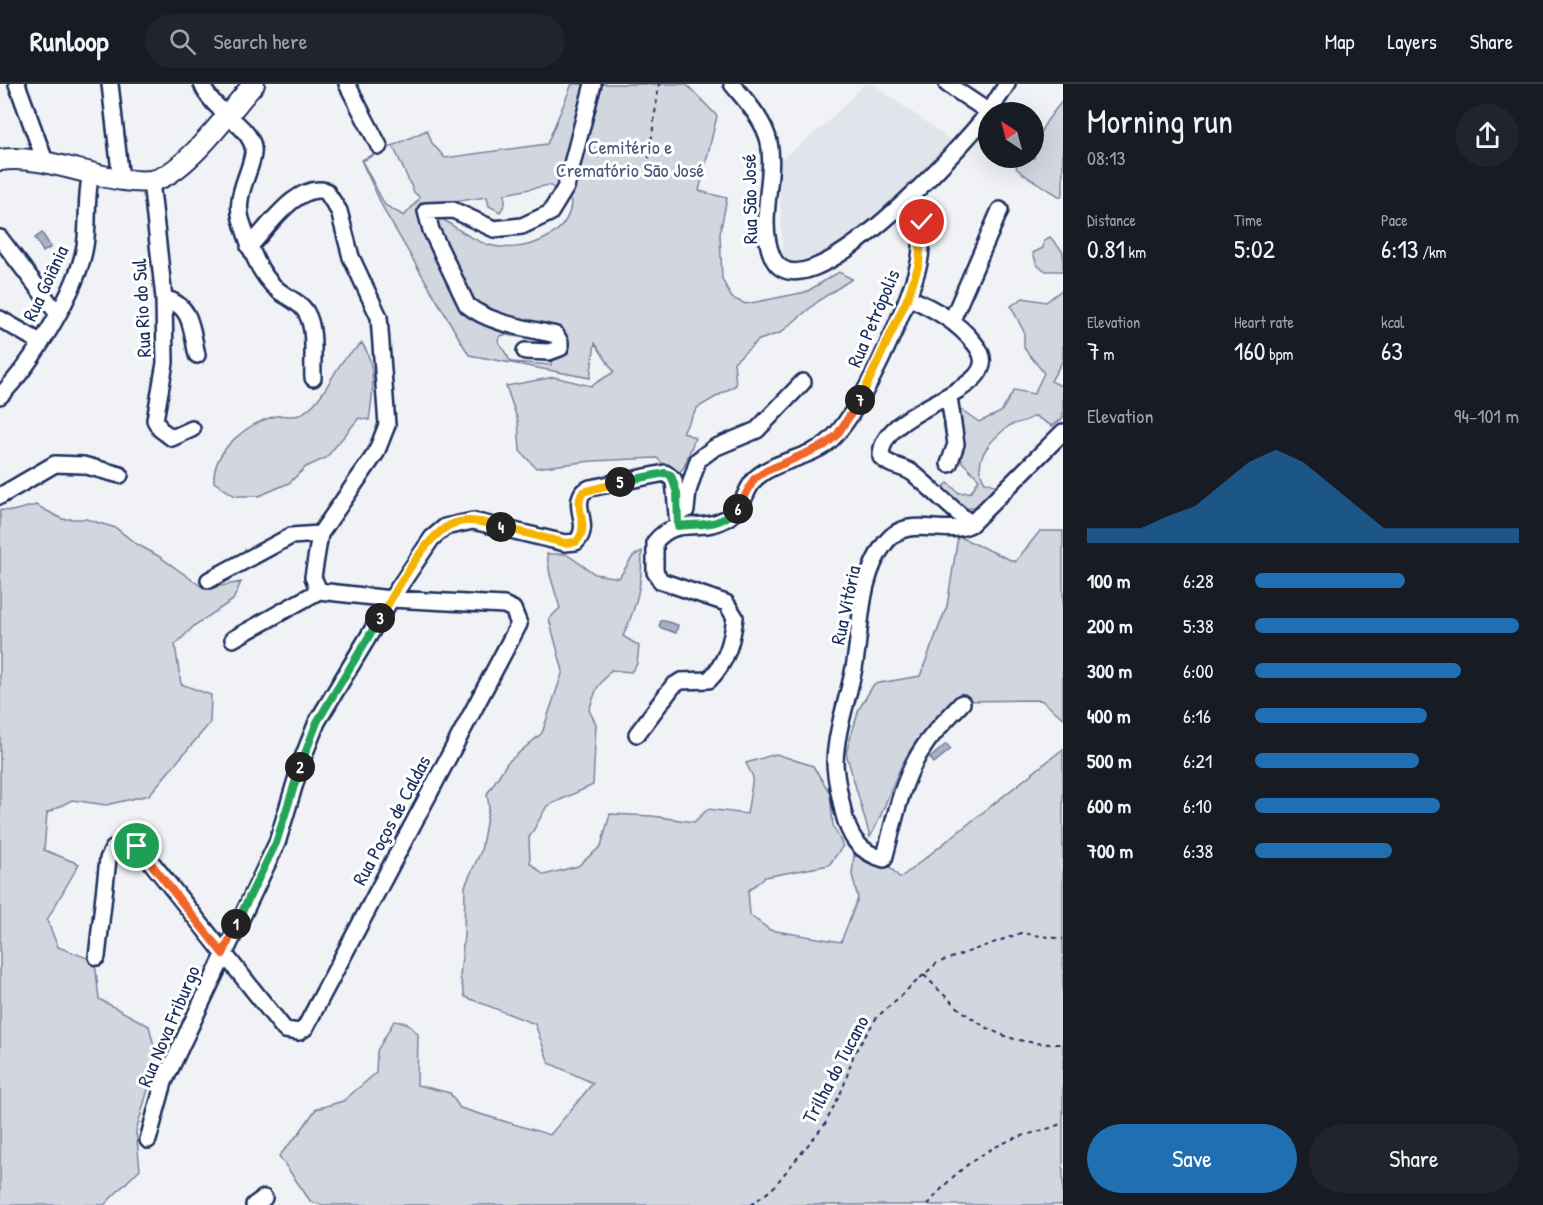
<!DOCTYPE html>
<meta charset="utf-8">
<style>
body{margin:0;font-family:"Patrick Hand",sans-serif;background:#20242c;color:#f1f3f6;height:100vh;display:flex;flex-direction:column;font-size:22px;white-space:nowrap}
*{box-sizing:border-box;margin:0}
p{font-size:20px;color:#9ea1a6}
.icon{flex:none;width:33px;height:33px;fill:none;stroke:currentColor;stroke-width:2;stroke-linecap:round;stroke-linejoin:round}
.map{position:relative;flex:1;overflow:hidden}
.sheet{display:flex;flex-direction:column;background:#171b24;width:480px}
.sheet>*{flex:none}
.needle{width:39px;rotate:324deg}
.controls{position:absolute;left:978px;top:18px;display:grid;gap:12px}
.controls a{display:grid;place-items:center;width:66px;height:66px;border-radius:50%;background:#171b24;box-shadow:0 6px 24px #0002;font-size:30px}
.pin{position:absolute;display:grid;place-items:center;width:51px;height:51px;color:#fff;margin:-26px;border:3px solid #fff;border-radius:50%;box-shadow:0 2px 6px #0007}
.km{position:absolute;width:30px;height:30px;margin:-15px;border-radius:50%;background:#222;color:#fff;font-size:16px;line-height:30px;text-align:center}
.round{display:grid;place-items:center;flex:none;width:63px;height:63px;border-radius:32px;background:#20242c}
.headline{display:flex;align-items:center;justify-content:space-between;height:102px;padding:0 24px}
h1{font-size:33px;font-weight:600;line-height:45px}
.stats{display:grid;grid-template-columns:repeat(3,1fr);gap:9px;height:102px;padding:6px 24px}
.stats div{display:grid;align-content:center}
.stats b{font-size:26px;font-weight:600}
.stats small{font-size:16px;font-weight:400}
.stats p{font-size:16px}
.chart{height:168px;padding:12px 24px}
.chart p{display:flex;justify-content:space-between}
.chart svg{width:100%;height:108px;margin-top:6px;fill:#1f6fb2;opacity:.7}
.cta{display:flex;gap:12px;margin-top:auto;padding:12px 24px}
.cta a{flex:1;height:69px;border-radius:36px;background:#1f6fb2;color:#fff;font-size:24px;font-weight:600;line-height:69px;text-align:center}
.cta a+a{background:#20242c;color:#f1f3f6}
ul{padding:0 24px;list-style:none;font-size:20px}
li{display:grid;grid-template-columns:96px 72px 1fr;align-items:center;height:45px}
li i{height:15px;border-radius:8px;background:#1f6fb2}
header{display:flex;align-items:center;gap:36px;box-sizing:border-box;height:84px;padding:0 30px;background:#171b24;border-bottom:2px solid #363941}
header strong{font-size:28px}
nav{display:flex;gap:33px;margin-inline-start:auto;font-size:21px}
.search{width:420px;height:54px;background:#20242c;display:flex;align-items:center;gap:15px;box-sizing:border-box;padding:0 21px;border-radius:33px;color:#9ea1a6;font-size:22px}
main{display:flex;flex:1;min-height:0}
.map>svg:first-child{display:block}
.built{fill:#e1e4ea}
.green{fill:#d2d6df;stroke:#76829e;stroke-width:1.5;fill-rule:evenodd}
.water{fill:#a8b0c2;stroke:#707c9a;stroke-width:1.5}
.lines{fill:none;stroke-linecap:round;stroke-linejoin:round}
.minor-casing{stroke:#1b2f5e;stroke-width:20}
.major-casing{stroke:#1b2f5e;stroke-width:24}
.path{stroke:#1b2f5e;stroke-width:2;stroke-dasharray:4.5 4.5;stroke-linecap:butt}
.minor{stroke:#fff;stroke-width:15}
.major{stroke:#fff;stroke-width:20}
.split-1-casing{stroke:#fff;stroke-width:12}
.split-2-casing{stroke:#fff;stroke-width:12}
.split-3-casing{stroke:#fff;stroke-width:12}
.split-4-casing{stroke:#fff;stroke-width:12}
.split-5-casing{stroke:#fff;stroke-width:12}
.split-6-casing{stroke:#fff;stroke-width:12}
.split-7-casing{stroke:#fff;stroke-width:12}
.split-8-casing{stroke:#fff;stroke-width:12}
.split-1{stroke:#f0652b;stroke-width:8}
.split-2{stroke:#22a559;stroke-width:8}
.split-3{stroke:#22a559;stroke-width:8}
.split-4{stroke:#f5b400;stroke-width:8}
.split-5{stroke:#f5b400;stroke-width:8}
.split-6{stroke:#22a559;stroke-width:8}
.split-7{stroke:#f0652b;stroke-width:8}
.split-8{stroke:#f5b400;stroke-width:8}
.labels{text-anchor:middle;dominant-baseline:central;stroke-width:6;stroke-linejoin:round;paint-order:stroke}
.park-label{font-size:20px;fill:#49597e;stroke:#fff}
.street-label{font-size:20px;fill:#1b2f5e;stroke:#fff}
</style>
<header>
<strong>Runloop</strong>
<div class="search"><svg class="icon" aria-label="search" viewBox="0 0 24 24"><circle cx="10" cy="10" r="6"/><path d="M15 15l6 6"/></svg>Search here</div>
<nav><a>Map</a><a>Layers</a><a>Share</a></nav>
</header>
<main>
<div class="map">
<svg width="1063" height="1121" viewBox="0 0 1063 1121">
<rect width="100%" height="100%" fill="#f1f2f5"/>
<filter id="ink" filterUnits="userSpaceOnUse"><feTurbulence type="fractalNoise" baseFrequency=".0167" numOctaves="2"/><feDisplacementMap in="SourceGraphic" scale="12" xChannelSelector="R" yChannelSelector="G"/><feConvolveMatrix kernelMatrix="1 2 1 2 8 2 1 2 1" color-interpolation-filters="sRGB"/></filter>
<g filter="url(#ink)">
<path class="built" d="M864,0H873L952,57L884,126L822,171L809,177L789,178L783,172L778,78L824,42Z"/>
<path class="green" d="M572,0H686L717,32L699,107L727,114L720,149L722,195L732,214L746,220L806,208L839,188L852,195L821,215L780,249L759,256L734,278L736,301L697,324L683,348L695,354L684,383L675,393L657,374L592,377L536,384L520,367L518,337L506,302L554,293L591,302L614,288L595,259L590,294L469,271L385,128L361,76L427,46L432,59L445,74L547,60ZM393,62L414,108L420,114L404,132L385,121L362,77ZM549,101L571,117C571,154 520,170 489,161C472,156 458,145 444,136L458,117L487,113L489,122L500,128L505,120V110ZM505,251L554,258L551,281L511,278L498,257L500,252Z
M1063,16V110L1060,113C1046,103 1029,96 1016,84L1020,74H1034C1034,51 1049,33 1063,16Z
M1050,153L1063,168V187H1046L1037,181L1033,169L1043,164L1044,156Z
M1063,205V276L1051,297L1063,303V334L1052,342L1035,332C1026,338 1014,339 1009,342C990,356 971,377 985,398L998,402C975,427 966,435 940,406L948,399L959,409L971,408L979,395L962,378L957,328L962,326L979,338L1001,328L1014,306L1034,310L1044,289L1024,264V248L1011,222L1023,214L1046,218Z
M362,259C377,280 373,312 369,336L359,334L326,374L306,383L289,399L259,412H235L214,398C212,366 248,339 276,332C283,330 292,334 299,331C322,320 331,291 345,274C350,269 357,264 362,259Z
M36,421L62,435H86L116,444L135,459L160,473L205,505L241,498L233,516L195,541L175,561L181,600L211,611L210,639L149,711L106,721L72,716L47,729L44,766L79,780L47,836L58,863L95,877L99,915L149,942L157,974L136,1047L140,1085L104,1121H0V426L12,427Z
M1040,447H1063V634L1041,616L953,617C935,635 918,652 905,675C891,699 885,728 870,753L846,669L859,625L874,600L920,592L947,522L958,452L1015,478Z
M642,467C642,501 637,521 623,552L639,562L637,580L631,588L611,586L597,604L589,626L596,640L593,701L547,722L529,754L530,779L544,791L578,782L601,762L610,730L652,732L694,738L708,725L747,730L753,693L746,679L776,670L813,682L830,709L833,742L843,762L829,781L765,793L748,807L750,831L770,846L841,858L858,814L852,791L854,771L890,783L900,794L1063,665V1121H323L311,1118L279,1072L300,1048L316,1025L343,1017L376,989L377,967L394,937L407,939L418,950L417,1001L450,1009L460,1024L550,1051L593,999L549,979L535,940L465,913L460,893L464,851L465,802L481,767L489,722L487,710L507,679L542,649L563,587L549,535L560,524L550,491L547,470H566L595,490L619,494L633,472Z"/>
<path class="water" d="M42,149L51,163L43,168L35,154Z
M661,536L678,541L676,549L659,543Z
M946,660L951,665L934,679L930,674Z"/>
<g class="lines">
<defs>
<path id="minor" d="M17,0L45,77
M110,0L121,96
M202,0C212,27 242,36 252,59C259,78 233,106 241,135C249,160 257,189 279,207C288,214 302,219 307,230C316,246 312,275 313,294
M347,0L379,62
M732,0C746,17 764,36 769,58C776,94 757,136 772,172C801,242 968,56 988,29
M947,0L989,28
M989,28L1007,0
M151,97L164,214L165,279L155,336L160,345L172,354L192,345
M0,154L57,229
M908,213C934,225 957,237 975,260C1015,309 879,320 881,373C890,383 904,382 914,390C933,406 951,424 971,440
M164,214C193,222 191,245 197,271
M0,235L40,258
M952,236L1000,126
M525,267L549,268L560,264V258L556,251C527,244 490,240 467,221L431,146L426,127L453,126L494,145L522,142L550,129L566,103L593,0
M0,312C31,281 78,206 85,162C89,138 85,114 91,89
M949,313L956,360L949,380
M0,412L55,380L83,381L120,391
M686,426L688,407L698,376L714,364L757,346L803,298
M209,496L291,452L320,450
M233,555L319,507
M962,619C950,632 935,646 925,661C901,695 895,736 884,775C858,768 849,752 843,727C840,711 835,694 835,678C836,646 848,615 854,584C862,542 858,494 886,458C909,429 943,454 971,440L1063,348
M637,650L673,602L681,597L709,596C727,578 732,557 735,533L726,519L661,497L655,488V458C677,431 699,450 725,435C746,424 744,404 757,393C777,376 806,375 826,360C859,335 909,220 919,179C922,165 922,152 922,138L908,117
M97,873L108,775L113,765L128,759L144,769L285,946L299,948L305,944L519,540L513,525L504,521L391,515L319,507L313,493L320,450L376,369L387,341L379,233L351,173L339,127L326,107C296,99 268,144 249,163
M148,1056L164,998L277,759L302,676L317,638L391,515L432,454L445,443L473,437L565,459L576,458C592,442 572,424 583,408L590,404L665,389L674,396L678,442
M254,1121L264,1114"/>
<path id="major" d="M0,76C32,72 60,82 91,89C110,94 131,99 151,97C184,92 231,25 254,0"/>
</defs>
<use href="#minor" class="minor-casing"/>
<use href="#major" class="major-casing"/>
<path class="path" d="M649,74L659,0
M924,891C967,935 998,962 1063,960
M751,1121L772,1105L825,1040L843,1004L854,970L877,933L937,879L1021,849L1063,855
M928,1121C951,1091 978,1069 1013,1055C1030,1049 1047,1046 1063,1039"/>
<use href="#minor" class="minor"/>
<use href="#major" class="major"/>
</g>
</g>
<g class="lines" filter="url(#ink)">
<defs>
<path id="split-1" d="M137,762L223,870L236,840"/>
<path id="split-2" d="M236,840L276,759L300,683"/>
<path id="split-3" d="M300,683L317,638L380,534"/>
<path id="split-4" d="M380,534C396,508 428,443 459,438C473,435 488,439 501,443"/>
<path id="split-5" d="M501,443L565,459L576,458C592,442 572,424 583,408L620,398"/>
<path id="split-6" d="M620,398L665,389L671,391L677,409L678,442C704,439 716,444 738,425"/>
<path id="split-7" d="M738,425L754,395L766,387L825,361L837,351L860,316"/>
<path id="split-8" d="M860,316L908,213L919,180L922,138"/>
</defs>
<use href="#split-1" class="split-1-casing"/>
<use href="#split-2" class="split-2-casing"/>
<use href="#split-3" class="split-3-casing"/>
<use href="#split-4" class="split-4-casing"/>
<use href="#split-5" class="split-5-casing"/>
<use href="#split-6" class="split-6-casing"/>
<use href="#split-7" class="split-7-casing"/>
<use href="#split-8" class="split-8-casing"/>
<use href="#split-1" class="split-1"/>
<use href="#split-2" class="split-2"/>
<use href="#split-3" class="split-3"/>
<use href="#split-4" class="split-4"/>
<use href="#split-5" class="split-5"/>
<use href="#split-6" class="split-6"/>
<use href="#split-7" class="split-7"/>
<use href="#split-8" class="split-8"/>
</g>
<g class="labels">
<g class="park-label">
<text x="630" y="62">Cemitério e<tspan x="630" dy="23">Crematório São José</tspan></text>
</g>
<g class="street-label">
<text transform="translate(749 115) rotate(-91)">Rua São José</text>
<text transform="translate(45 199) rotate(-65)">Rua Goiânia</text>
<text transform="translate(141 224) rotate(-93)">Rua Rio do Sul</text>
<text transform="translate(873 234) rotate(-67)">Rua Petrópolis</text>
<text transform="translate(845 521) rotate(-78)">Rua Vitória</text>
<text transform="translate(391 736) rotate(-62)">Rua Poços de Caldas</text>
<text transform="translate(168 942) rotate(-67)">Rua Nova Friburgo</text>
<text transform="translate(835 985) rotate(-62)">Trilha do Tucano</text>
</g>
</g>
</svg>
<div class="controls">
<a><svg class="needle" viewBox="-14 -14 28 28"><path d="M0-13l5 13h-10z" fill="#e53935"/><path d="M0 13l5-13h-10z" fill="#9ea1a6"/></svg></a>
</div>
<div class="pin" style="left:137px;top:762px;background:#1e9e55"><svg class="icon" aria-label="arrive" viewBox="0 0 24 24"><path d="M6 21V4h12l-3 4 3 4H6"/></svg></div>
<div class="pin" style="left:922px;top:138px;background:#d93025"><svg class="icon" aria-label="check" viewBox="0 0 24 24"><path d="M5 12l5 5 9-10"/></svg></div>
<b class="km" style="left:236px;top:840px">1</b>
<b class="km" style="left:300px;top:683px">2</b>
<b class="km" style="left:380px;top:534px">3</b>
<b class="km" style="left:501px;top:443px">4</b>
<b class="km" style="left:620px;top:398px">5</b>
<b class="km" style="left:738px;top:425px">6</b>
<b class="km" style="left:860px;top:316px">7</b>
</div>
<section class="sheet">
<div class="headline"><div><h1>Morning run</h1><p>08:13</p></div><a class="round"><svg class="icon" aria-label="share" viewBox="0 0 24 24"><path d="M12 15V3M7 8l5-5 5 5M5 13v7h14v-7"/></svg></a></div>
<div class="stats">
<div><p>Distance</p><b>0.81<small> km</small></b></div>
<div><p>Time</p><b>5:02</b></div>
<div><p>Pace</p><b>6:13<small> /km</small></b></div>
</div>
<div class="stats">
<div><p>Elevation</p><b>7<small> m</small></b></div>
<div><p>Heart rate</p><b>160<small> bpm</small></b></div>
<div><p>kcal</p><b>63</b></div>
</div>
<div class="chart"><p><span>Elevation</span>94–101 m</p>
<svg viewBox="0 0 160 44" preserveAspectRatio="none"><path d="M0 44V38L10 38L20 38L30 33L40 29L50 20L60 11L70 6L80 11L90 20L100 29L110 38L120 38L130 38L140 38L150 38L160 38V44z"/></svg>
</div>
<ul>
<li><b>100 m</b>6:28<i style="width:57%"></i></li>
<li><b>200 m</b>5:38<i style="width:100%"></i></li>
<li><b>300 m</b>6:00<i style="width:78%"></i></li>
<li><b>400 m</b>6:16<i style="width:65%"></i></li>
<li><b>500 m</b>6:21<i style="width:62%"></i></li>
<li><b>600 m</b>6:10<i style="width:70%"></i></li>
<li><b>700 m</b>6:38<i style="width:52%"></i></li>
</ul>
<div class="cta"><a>Save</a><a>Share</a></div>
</section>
</main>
